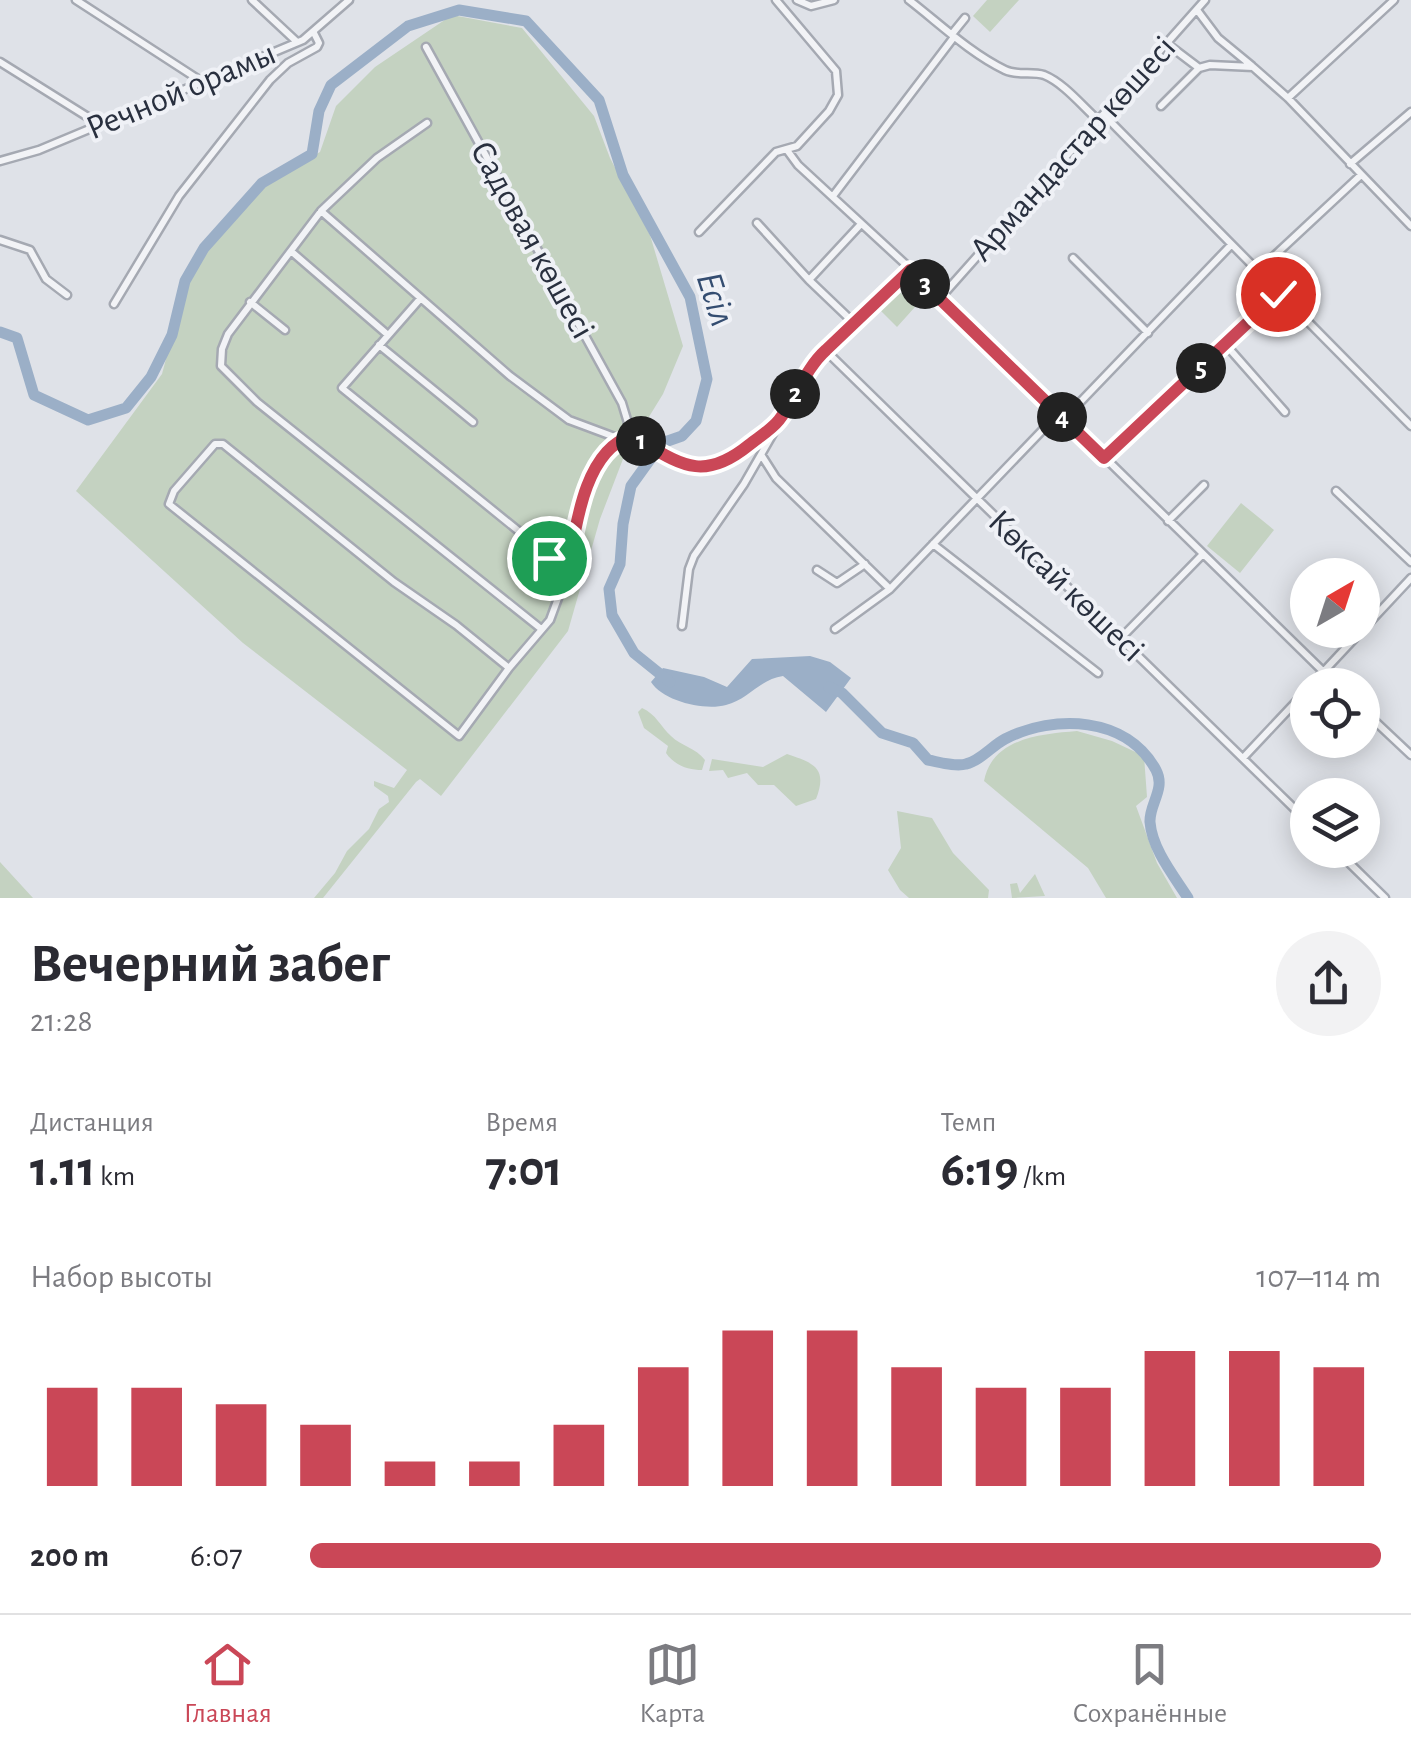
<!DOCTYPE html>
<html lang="ru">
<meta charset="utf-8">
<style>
body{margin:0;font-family:"Alegreya Sans",sans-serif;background:#f2f2f3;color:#2b2b33;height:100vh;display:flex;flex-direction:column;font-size:38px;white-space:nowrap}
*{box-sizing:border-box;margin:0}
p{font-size:32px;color:#7c7c81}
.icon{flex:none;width:55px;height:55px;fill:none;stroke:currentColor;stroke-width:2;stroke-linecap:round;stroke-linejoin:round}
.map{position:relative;height:898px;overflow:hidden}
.side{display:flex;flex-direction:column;background:#fff;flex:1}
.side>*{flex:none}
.needle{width:65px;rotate:39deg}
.buttons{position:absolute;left:1290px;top:558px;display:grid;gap:20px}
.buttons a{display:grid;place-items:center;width:90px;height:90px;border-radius:50%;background:#fff;box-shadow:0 5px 25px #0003;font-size:50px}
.pin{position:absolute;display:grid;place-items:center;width:85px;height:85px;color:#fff;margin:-42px;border:5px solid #fff;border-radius:50%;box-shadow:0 2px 10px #0007}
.km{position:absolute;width:50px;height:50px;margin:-25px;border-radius:50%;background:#222;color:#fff;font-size:28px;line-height:50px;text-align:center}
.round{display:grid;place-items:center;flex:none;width:105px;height:105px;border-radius:52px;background:#f2f2f3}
.overview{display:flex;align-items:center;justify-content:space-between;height:170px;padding:0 30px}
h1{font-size:55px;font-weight:700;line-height:75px}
.figures{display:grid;grid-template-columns:repeat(3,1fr);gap:15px;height:170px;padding:10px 30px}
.figures div{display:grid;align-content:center}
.figures b{font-size:50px;font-weight:700}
.figures small{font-size:28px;font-weight:400}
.figures p{font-size:28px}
.chart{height:280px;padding:20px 30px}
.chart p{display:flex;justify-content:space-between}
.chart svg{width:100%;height:180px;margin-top:10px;stroke:#ca4757;stroke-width:6}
ul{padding:0 30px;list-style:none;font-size:32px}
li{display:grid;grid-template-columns:160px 120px 1fr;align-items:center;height:75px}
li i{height:25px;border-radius:12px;background:#ca4757}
.tabs{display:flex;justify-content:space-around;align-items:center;height:140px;border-top:2px solid #e1e1e2;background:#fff;font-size:28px;color:#7c7c81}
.tabs a{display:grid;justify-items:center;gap:5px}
.tabs .selected{color:#ca4757}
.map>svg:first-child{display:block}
.green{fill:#c4d2c1}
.water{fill:#9bafc7}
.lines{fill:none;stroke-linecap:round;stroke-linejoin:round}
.river{stroke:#9bafc7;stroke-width:11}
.street-casing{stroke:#a5a9b2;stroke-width:11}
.street{stroke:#f2f3f6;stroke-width:6}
.route-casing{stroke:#fff;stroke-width:20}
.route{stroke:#ca4757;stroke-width:12}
.labels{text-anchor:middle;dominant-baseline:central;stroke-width:8;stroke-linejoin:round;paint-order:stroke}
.street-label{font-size:35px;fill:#29303f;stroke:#eff1f6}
.water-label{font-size:38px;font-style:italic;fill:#344d71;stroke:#eff1f6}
</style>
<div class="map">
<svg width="1411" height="898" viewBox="0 0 1411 898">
<rect width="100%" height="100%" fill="#dfe2e8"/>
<path class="green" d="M987,0H1019L990,32L973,16Z
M452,15L522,28L594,116L610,158L650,235L683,346L663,394L623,459L600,519L568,631L441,796L420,779L416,782L323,898H314L335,873L347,851L369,829L379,809L389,802L388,796L374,786V781L394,788L407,770L243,643L76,491L162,374L192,261L261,185L320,152L336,106L375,67Z
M897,289L915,307L897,327L878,308Z
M1241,503L1274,530L1240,573L1207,546Z
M642,708C656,714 661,727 671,736C681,746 696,748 705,760L702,770C689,770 675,766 666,753L668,746L644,728L638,712Z
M1077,731L1112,741L1144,756L1147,797L1136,806L1157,863L1177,898H1106L1088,868L984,781C992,738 1041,734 1077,731Z
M787,754C814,763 828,768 816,799L796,806L774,785H758L747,773L728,778L723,770L709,771L712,759L763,767Z
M897,811L932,818L953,853L989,890L988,898H909L900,890L888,870L901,848Z
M0,862L33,898H0Z
M1035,874L1045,896L1012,898L1010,884L1017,883L1020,893Z"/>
<path class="water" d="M810,656L830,662L851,678L826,712L783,676C760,679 748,700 726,705C704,711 663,701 651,682L663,668L704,677L727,687L752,659Z"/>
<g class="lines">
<path class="river" d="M0,332L17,338L34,395L88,420L126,408L151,377L172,335L185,281L204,248L262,183L312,154L319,111L331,85L408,26L459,10L526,21L599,100L623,175L690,297L707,379L696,421L682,436L662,443L631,486L623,524L620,564L609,589L612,615L634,653L670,682
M829,687L842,693L882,733L913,743L928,760C939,762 956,767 966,764C980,761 993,745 1005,739C1054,714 1127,716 1156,770C1166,789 1149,804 1150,822C1152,849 1174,876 1188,898"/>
<defs>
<path id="street" d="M76,0L204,83
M252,0L297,42
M797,0L811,6L834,0
M909,0C940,24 970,53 1005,70C1018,76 1032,71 1044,75C1064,83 1083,107 1099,121
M1197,10L1218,38L1252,66
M952,34L965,18
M1166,43L1199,68
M426,47L622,403L632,436
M0,62L99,124
M1288,98L1394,0
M1161,106L1199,68L1210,65L1253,67L1288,98L1411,226
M1104,115L1411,426
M427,123L377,158L321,211L228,334L222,349L221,366L257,402L540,628
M787,150L798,165L941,297L1337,685
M0,161L39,150L303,40L349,0
M1350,164L1411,112
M833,196L954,37
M321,211L510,376L569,420L620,439
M757,223L809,280L855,324
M699,232L776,152L797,146L829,111L838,95L836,71L776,0
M0,240L30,250L46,279L67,295
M292,252L388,335
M1073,258L1148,333
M1258,271L1361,175
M809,280L861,224
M941,297L1205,0
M420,299L342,388L568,571
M250,302L285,330
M114,304L179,196L270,80L288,63L317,47L319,43L314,33
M379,345L473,422
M1226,345L1285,412
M825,350L1308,822
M1064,419L1231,245
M762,456L776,478L890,589L1058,414
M1104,458L1278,294
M1336,491L1411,562
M1168,521L1204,485
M933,544L1098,673
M817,570L837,583L865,564
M682,626L689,569L694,556L744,484L806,376L825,350L840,340L910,270
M835,629L890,589
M1121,638L1203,554
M509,668L456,625L394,582L223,444H215L174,491L169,504L459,736L509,668L550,620L568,571L585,489L613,446L620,439L632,436C707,480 712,475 778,422
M1311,685L1411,578
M1362,709L1411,755
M1243,758L1308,689
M1336,850L1385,898"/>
</defs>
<use href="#street" class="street-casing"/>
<use href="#street" class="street"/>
</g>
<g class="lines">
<defs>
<path id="route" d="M549,558L568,571C575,530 584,449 632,436C679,463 701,484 749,445C759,437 771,430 779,420C796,398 805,369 826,350C854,323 882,297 910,270L1104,458L1278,294"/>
</defs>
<use href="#route" class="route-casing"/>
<use href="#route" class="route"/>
</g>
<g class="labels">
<g class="street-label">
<text transform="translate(181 91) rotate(-23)">Речной орамы</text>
<text transform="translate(1073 149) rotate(-48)">Армандастар көшесі</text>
<text transform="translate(532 240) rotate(61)">Садовая көшесі</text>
<text transform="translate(1066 586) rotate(44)">Көксай көшесі</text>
</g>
<g class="water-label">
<text transform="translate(715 299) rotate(72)">Есіл</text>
</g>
</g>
</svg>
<div class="buttons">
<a><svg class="needle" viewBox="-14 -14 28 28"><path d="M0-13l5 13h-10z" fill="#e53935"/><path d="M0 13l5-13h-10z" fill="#7c7c81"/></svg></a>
<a><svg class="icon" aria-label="locate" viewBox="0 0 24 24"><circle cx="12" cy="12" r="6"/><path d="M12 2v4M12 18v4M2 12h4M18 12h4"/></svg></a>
<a><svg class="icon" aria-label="layers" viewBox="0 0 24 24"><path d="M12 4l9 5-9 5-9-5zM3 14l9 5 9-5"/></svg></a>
</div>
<div class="pin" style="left:549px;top:558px;background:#1e9e55"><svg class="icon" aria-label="arrive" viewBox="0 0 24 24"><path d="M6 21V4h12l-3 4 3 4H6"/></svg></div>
<div class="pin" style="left:1278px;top:294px;background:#d93025"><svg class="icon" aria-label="check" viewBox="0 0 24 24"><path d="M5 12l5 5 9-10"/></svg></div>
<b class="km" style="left:641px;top:441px">1</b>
<b class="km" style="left:795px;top:394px">2</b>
<b class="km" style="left:925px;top:284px">3</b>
<b class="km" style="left:1062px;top:417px">4</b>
<b class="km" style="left:1201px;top:368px">5</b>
</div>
<section class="side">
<div class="overview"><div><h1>Вечерний забег</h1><p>21:28</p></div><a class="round"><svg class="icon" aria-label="share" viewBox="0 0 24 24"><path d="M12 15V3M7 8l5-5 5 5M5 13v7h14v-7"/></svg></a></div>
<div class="figures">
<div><p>Дистанция</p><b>1.11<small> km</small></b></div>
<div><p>Время</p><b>7:01</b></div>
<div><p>Темп</p><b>6:19<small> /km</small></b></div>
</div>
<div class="chart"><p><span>Набор высоты</span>107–114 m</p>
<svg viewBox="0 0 160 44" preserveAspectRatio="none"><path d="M5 44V20M15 44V20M25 44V24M35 44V29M45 44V38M55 44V38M65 44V29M75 44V15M85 44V6M95 44V6M105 44V15M115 44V20M125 44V20M135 44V11M145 44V11M155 44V15"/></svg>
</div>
<ul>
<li><b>200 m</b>6:07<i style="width:100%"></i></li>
</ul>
</section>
<nav class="tabs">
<a class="selected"><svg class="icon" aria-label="home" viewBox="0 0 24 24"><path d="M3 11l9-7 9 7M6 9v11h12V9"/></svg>Главная</a>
<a><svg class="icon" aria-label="map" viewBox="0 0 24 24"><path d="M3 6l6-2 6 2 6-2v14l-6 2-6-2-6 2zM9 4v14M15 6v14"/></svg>Карта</a>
<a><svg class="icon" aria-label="saved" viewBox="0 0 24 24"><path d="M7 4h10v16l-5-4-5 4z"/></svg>Сохранённые</a>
</nav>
